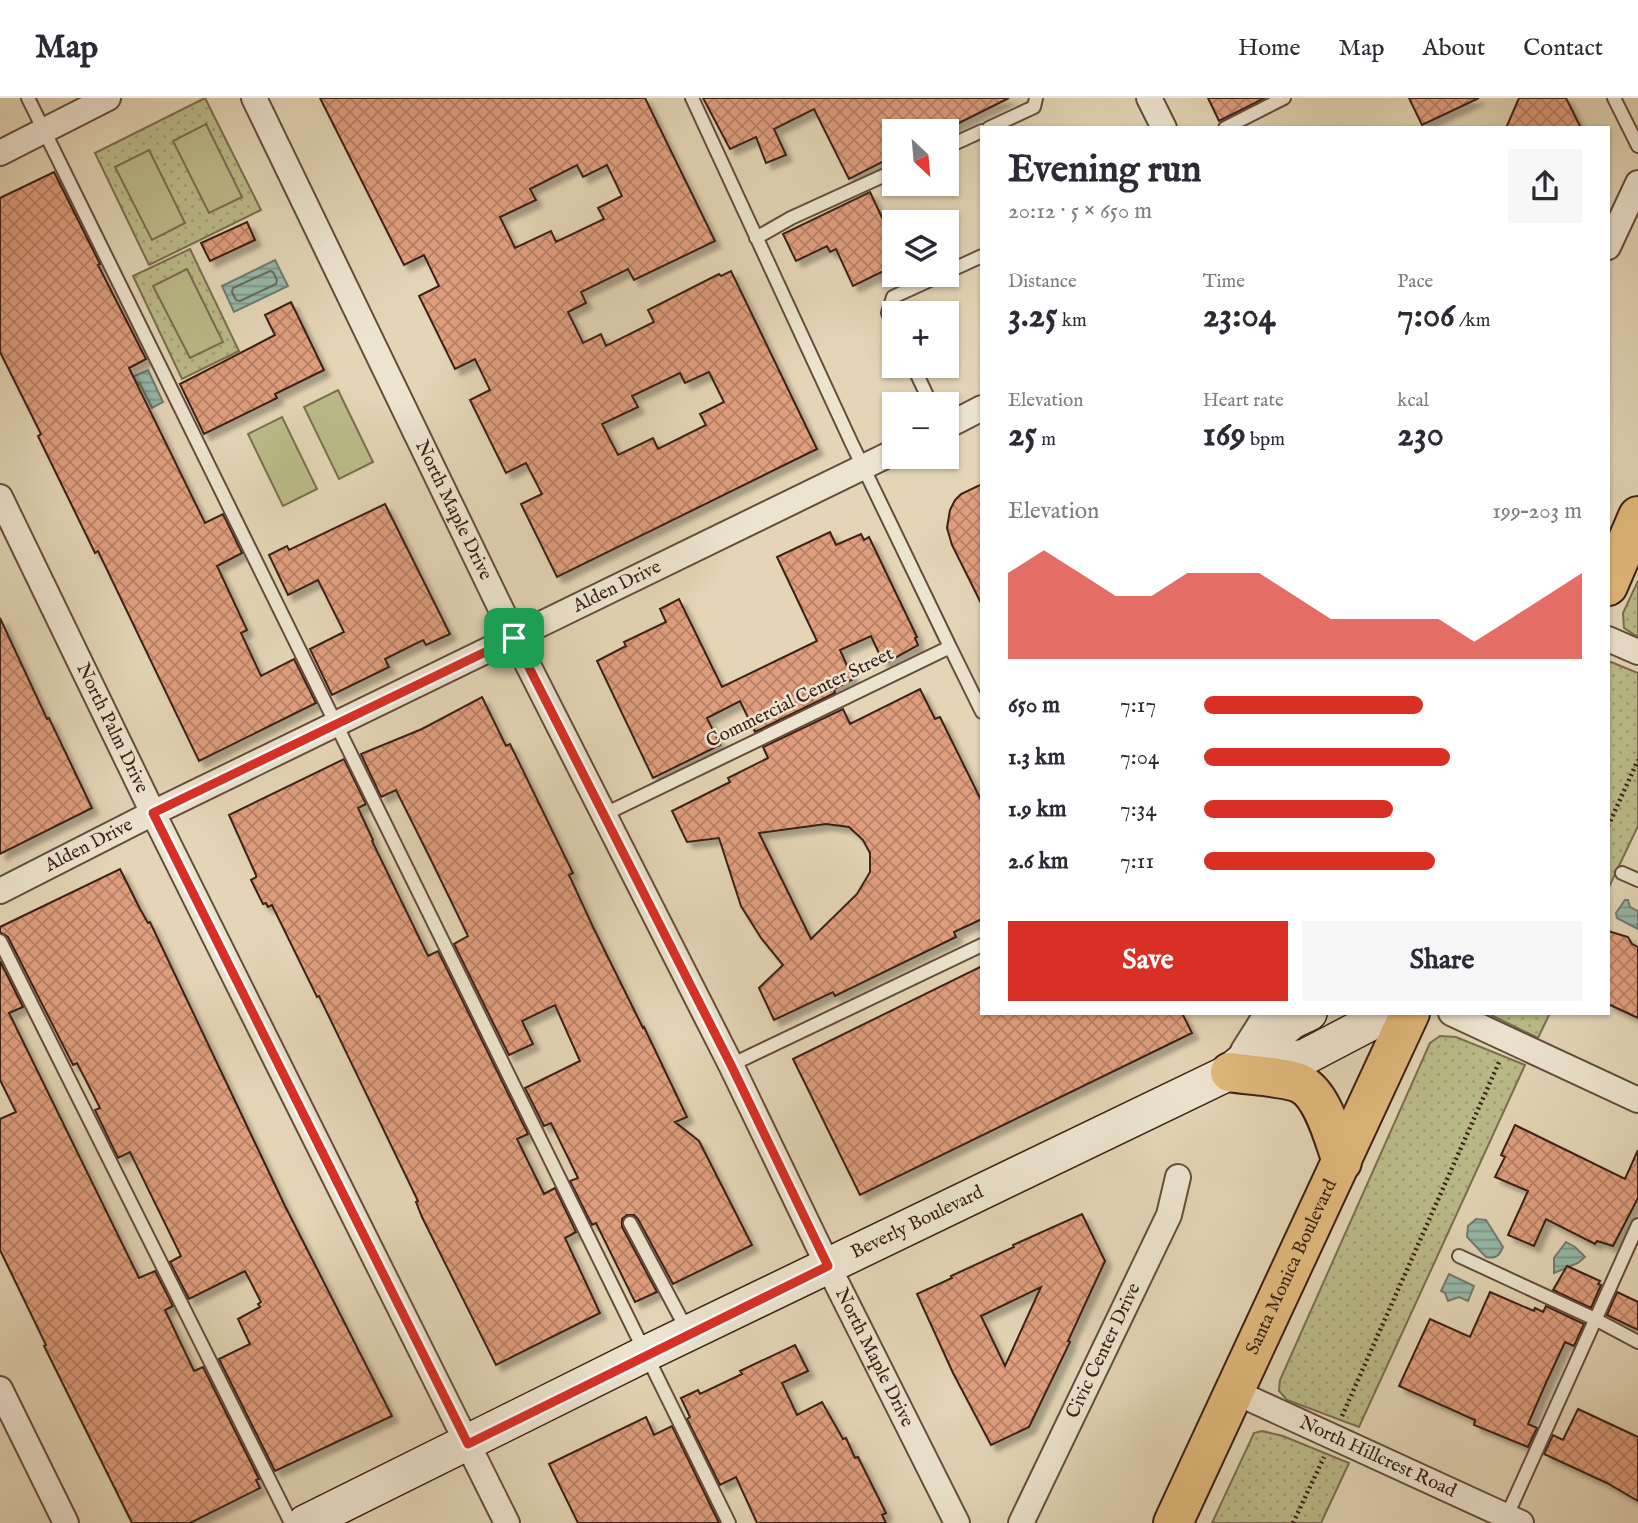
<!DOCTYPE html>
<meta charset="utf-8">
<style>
body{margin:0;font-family:"IM FELL English",serif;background:#f7f7f7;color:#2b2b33;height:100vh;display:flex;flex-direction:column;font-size:26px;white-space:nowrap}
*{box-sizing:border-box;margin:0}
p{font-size:23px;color:#7c7c81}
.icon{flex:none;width:38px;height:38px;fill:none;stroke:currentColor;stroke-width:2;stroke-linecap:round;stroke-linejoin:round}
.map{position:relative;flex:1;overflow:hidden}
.details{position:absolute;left:980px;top:28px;width:630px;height:889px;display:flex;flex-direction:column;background:#fff;border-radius:0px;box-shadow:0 2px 5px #0004}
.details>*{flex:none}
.needle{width:46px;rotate:154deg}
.tools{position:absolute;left:882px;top:21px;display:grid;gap:14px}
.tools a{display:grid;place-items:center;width:77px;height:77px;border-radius:0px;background:#fff;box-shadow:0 2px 5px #0004;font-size:35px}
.pin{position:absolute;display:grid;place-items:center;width:60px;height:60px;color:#fff;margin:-30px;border-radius:14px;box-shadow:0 4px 10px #0006}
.round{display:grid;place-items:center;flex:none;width:74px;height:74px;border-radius:0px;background:#f7f7f7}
.summary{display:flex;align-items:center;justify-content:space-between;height:119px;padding:0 28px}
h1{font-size:38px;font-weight:700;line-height:52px}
.metrics{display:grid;grid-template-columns:repeat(3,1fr);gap:10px;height:119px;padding:7px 28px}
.metrics div{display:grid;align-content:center}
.metrics b{font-size:35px;font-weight:700}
.metrics small{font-size:19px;font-weight:400}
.metrics p{font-size:19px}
.chart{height:196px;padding:14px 28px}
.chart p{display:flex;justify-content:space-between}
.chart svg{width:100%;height:126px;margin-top:7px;fill:#d93025;opacity:.7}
.cta{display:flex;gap:14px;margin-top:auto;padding:14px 28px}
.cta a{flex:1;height:80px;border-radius:0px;background:#d93025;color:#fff;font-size:28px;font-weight:700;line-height:80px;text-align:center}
.cta a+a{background:#f7f7f7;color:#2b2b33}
ul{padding:0 28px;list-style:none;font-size:23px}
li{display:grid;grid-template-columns:112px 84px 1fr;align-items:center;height:52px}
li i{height:18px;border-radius:9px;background:#d93025}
header{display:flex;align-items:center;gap:42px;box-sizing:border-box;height:98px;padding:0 35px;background:#fff;border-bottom:2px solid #e1e1e2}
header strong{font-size:33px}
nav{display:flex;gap:38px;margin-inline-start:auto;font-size:24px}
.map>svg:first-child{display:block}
.park{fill:url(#park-dots);stroke:#7b6e4f;stroke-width:2}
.pitch{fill:#bbbb89;stroke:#7b6e4f;stroke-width:2}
.water{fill:url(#water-rules);stroke:#727c6e;stroke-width:2}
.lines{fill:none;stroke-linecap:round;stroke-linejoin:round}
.shore{stroke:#686c5f;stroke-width:2}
.building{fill:url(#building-cross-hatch);stroke:#3b2015;stroke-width:2;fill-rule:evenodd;filter:url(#shadow)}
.service-casing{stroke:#654d3d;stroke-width:16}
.minor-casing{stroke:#654d3d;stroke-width:28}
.secondary-casing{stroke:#3b2015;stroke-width:38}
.primary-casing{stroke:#3b2015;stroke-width:42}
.path{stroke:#3b2015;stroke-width:4.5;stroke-dasharray:2 3.5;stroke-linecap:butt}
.service{stroke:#ede4d0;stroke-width:12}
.minor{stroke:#ede4d0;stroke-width:24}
.secondary{stroke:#ede4d0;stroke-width:35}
.primary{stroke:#e2ba7b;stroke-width:38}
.route-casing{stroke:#fff;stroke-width:14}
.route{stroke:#d93025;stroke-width:9}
.labels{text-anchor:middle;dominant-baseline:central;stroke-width:5;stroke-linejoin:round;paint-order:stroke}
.street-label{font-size:19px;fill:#3b2015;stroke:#ede4d0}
</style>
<header>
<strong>Map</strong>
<nav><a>Home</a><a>Map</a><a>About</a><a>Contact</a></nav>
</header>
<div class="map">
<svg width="1638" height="1425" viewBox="0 0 1638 1425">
<defs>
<pattern id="park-dots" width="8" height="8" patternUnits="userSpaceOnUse" patternTransform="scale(1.75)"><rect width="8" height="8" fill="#bbbb89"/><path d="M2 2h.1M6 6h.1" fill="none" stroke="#a2a075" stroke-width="1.8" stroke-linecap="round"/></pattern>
<pattern id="water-rules" width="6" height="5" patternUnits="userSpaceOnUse" patternTransform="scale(1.75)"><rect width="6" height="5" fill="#96b9a9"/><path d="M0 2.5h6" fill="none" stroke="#7c9688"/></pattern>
<pattern id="building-cross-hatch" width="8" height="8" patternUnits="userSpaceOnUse" patternTransform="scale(1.75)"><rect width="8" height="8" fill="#e09e7e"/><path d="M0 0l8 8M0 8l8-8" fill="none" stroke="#b78066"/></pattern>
<filter id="shadow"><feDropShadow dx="6" dy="6" stdDeviation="2" flood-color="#0004"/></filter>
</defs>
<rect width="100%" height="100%" fill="#e3d5b6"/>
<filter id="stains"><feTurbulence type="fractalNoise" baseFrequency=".00286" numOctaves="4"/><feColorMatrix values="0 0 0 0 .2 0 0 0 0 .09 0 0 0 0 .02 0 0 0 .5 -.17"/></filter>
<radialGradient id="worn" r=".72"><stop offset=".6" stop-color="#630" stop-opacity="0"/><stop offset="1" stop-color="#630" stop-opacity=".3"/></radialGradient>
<path class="park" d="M205,0L261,112L149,167L95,55Z
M190,151L239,253L182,281L133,178Z
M1638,483V539L1624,530L1623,515Z
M1611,564L1638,575V728L1608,791V566Z
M1487,915H1550L1538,940Z
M1440,938L1456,939L1525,967L1359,1329L1287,1302L1279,1293L1280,1282L1430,945Z
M1262,1333L1283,1338L1349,1365L1321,1425H1212L1254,1335Z"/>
<path class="pitch" d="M206,26L242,99L209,115L173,43Z
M149,52L185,125L152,142L115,69Z
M187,171L223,244L190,260L153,188Z
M338,292L373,364L339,381L304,309Z
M282,319L317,391L283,408L248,336Z"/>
<path class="water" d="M275,162L288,188L234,214L222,188Z
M148,272L163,304L152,310L140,286L135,288L132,279Z
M1625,802H1628L1630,809L1638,813V831L1617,820L1616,815Z
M1476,1121L1486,1122L1503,1149C1499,1158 1496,1161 1486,1159L1467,1139L1468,1128Z
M1566,1144L1575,1149L1585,1159L1578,1165L1554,1175V1160Z
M1449,1176L1474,1188L1468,1203L1459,1199L1448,1203L1445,1195L1441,1193Z"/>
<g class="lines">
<path class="shore" d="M270,173L273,174L277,182L276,186L240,203L236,202L232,194L233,190Z"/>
</g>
<path class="building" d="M320,0H645L715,143L634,182L628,171L581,194L586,205L568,214L583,245L601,236L606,248L654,224L648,212L719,176L721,178L731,173L817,351L557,479L521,406L542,396L526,365L506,375L470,302L490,292L475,261L455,271L419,198L439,188L424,157L404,167ZM577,67L583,79L607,67L622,98L598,110L604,121L556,144L551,133L515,150L500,119L536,102L530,91ZM709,274L724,304L700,316L706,327L658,351L653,340L618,357L602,326L638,309L632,298L680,275L685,285Z
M703,0H1009L943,33H894V58L849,81L814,11L774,31L786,57L766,65L756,39L730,51Z
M1208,0H1265L1219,23Z
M1409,0H1479L1422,27Z
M1519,0H1566L1581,30H1506Z
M54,74L100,166L98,167L146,261L129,270L205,425L223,416L242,455L217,468L247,532L241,535L261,578L294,561L316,605L199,663L98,453L95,455L38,338L41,336L0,254V100Z
M870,94L894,145L888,150L894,168L853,188L836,151L830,154L827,148L796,163L783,136Z
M247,124L255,142L210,163L201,145Z
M291,204L324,272L275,296L277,300L204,336L180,286L275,237L265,217Z
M982,386V507L952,447L947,430L950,412L955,402L961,396Z
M385,406L450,536L426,547L423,542L385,561L389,569L332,597L310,551L344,534L318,482L288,497L269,457L287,448L289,452Z
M830,434L836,447L861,436L864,442L869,439L917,539L915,540L918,547L884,566L871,538L840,552L853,581L834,591L835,595L755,634L740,603L707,620L720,647L653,680L597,563L626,548L624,544L666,524L660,511L679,501L722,589L817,543L777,459Z
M0,520L47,621L49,620L92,710L0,756Z
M920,591L935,621L940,619L982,704V821L954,834L956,839L835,898L833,894L774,922L759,890L783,867L761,840L741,808L719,740L687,744L672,713L730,684L728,680L768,660L763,649L843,611L850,626ZM826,726L849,729L863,742L870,755V774L857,796L811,841L759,735Z
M482,599L506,648L510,646L573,775L569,777L593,829L643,930L644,929L687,1019L675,1024L699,1043L752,1147L673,1186L638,1121L634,1117H627L622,1121V1129L657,1194L635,1204L596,1125L592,1127L570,1083L578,1080L551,1025L544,1028L525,990L580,963L555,907L522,923L533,946L509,957L454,846L468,838L432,764L396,692L381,699L361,656L422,631Z
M344,661L366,706L358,710L373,742L372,743L428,858L438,853L528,1036L517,1041L544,1096L555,1090L576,1134L565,1140L600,1215L496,1267L422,1119L416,1104L418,1103L319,898L317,899L272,807L268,809L266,805L263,806L251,782L256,779V777L229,717Z
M120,771L140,811L148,825L150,824L285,1108L392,1318L275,1373L219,1261L250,1246L238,1221L260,1209L258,1206L261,1204L245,1173L189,1201L170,1164L181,1158L130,1054L118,1060L95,1012L100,1010L77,965L73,967L8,839L0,834V829Z
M1608,833L1628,839L1632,846L1638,849V920L1608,906Z
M0,863L23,909L9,915L139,1180L155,1173L173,1208L165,1212L194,1273L203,1269L259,1381L256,1382L260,1390L190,1425H132L44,1248L46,1247L0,1152V1021L16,1014L0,982Z
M982,868V915H1182L1192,935L860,1097L793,961Z
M1515,1027L1625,1081L1638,1052V1100L1613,1148L1597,1143L1595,1146L1546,1121L1534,1148L1508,1137L1528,1093L1495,1079L1505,1059L1501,1057Z
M1082,1116L1105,1163L1068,1243L1070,1244L1029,1329L991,1347L953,1275L917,1196L952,1180L951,1178L1014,1149L1013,1147ZM1041,1189L1005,1268L981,1218Z
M1567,1168L1600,1183L1598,1186L1601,1187L1591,1210L1553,1192Z
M1490,1194L1534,1213L1535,1210L1543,1214L1546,1208L1584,1226L1574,1248L1565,1244L1545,1287L1528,1326L1537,1330L1528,1349L1474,1327L1475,1322L1399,1288L1430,1221L1470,1239Z
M1617,1194L1638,1204V1232L1607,1217Z
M795,1247L808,1273L782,1285L797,1317L822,1304L843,1341L846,1340L855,1360L858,1359L886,1415L882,1417L886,1425H757L736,1379L720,1387L687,1321L690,1319L681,1300L698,1292L700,1296L742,1276L740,1273Z
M1578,1311L1638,1339V1403L1607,1385L1544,1356L1553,1337L1563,1342Z
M646,1319L654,1337L672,1328L719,1425H578L549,1366Z"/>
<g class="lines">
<defs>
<path id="service" d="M28,0L729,1425
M692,0L852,346L950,549
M1614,0L1638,48
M989,30L1034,9L1036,0
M1225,30L1284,0
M947,49L982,33
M756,140L791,120L894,73
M947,174L982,158
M894,228L888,215L893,199L941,177
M913,268L931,306
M603,717L950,549L982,614
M1622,775L1638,782
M0,843L291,1425
M731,967L982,847
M630,1125L687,1232
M1459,1158L1595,1221L1638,1244
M1505,1422L1638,1127"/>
<g id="minor">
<path id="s1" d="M254,0L527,565L731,967L828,1168L957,1425"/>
<path d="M1149,0L1164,30"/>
<path d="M0,55L108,0"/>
<path d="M1608,149L1638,85"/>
<path d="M947,328L982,310"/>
<path id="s2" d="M0,399L153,715L507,1425"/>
<path d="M1608,541L1638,554"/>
<path id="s3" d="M0,793L153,715L894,354"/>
<path d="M1451,915L1638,1002"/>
<path d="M1243,953L1267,915"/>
<path d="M0,1291L66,1425"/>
<path id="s4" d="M1233,1293L1521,1425"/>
<path id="s5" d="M1021,1425L1169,1117L1178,1079"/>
</g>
<g id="secondary">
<path d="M1232,972L1292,923L1309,915"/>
<path id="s6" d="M305,1425L645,1256L1230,974L1305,959L1389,915"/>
</g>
<g id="primary">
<path d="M1608,488L1638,418"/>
<path d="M1230,974C1246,977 1286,979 1299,985C1323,995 1334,1042 1342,1064"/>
<path id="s7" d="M1173,1425L1410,915"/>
</g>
</defs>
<use href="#service" class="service-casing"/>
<use href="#minor" class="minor-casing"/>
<use href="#secondary" class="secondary-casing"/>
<use href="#primary" class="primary-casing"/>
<path class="path" d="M1608,728L1638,662
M1342,1318L1500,962
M1293,1425L1324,1359"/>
<use href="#service" class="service"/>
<use href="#minor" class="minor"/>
<use href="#secondary" class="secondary"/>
<use href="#primary" class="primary"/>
</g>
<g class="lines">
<defs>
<path id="route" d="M514,540L731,967L828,1168L468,1346L153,715Z"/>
</defs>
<use href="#route" class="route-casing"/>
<use href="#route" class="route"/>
</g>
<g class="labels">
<g class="street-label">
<text stroke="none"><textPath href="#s1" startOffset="458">North Maple Drive</textPath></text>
<text stroke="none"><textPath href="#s3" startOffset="688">Alden Drive</textPath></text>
<text transform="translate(800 600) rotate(-26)">Commercial Center Street</text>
<text stroke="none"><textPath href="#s2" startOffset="257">North Palm Drive</textPath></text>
<text stroke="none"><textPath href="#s3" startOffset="100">Alden Drive</textPath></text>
<text stroke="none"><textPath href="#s6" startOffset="682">Beverly Boulevard</textPath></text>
<text stroke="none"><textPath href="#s7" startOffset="282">Santa Monica Boulevard</textPath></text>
<text stroke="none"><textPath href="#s5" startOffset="191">Civic Center Drive</textPath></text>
<text stroke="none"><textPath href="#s1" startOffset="1404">North Maple Drive</textPath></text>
<text stroke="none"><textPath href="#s4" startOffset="159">North Hillcrest Road</textPath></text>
</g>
</g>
<rect width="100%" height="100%" filter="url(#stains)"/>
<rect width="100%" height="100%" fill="url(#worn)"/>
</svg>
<div class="tools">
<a><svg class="needle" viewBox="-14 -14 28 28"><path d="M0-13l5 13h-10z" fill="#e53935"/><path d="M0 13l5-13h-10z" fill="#7c7c81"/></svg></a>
<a><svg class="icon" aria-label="layers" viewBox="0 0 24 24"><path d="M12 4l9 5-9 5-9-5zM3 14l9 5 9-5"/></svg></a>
<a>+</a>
<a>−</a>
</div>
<div class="pin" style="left:514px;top:540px;background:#1e9e55"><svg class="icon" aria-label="arrive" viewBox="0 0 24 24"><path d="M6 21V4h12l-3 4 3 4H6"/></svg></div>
<section class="details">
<div class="summary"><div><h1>Evening run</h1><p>20:12 · 5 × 650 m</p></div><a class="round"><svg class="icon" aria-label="share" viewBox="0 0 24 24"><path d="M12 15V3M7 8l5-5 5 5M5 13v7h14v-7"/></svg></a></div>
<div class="metrics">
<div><p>Distance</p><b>3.25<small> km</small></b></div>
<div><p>Time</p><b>23:04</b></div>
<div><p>Pace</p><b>7:06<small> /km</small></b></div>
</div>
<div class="metrics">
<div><p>Elevation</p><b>25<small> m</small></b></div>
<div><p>Heart rate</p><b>169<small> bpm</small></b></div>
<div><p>kcal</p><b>230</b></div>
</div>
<div class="chart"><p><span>Elevation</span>199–203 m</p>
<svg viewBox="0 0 160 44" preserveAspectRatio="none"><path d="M0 44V14L10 6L20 14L30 22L40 22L50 14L60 14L70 14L80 22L90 30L100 30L110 30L120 30L130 38L140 30L150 22L160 14V44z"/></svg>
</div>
<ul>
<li><b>650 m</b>7:17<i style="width:58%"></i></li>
<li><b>1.3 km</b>7:04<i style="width:65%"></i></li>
<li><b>1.9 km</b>7:34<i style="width:50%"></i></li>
<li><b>2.6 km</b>7:11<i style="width:61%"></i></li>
</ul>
<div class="cta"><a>Save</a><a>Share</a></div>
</section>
</div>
